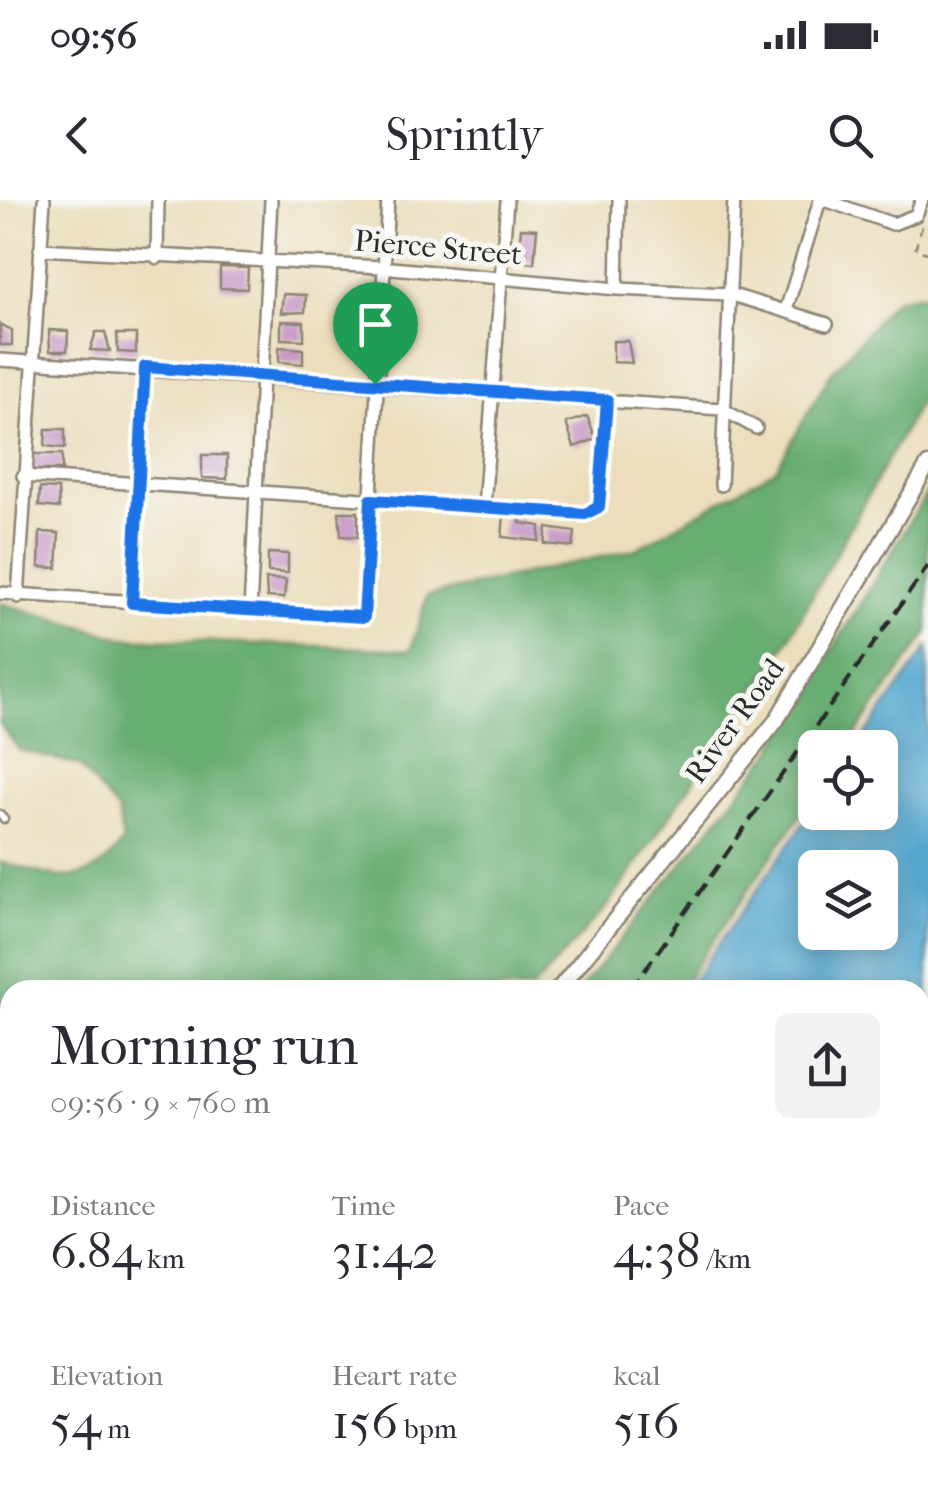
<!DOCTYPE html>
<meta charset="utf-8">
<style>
body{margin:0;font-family:"IM FELL French Canon",serif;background:#f2f2f3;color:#2b2b33;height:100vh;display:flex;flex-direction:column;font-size:38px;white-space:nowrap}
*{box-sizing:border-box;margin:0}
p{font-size:32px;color:#7c7c81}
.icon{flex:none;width:55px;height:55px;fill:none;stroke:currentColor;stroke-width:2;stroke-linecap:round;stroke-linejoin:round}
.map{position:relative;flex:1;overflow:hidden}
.details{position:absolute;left:0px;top:780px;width:930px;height:532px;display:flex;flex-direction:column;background:#fff;border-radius:30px 30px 0 0;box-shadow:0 5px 25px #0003}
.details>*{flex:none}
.fabs{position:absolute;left:798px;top:530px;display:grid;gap:20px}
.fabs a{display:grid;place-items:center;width:100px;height:100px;border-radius:15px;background:#fff;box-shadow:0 5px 25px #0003;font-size:50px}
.pin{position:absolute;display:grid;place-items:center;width:85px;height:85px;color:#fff;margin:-102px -42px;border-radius:50% 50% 50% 0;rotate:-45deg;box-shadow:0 0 10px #0007}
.pin .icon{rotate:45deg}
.round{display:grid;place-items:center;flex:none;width:105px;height:105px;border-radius:15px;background:#f2f2f3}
.overview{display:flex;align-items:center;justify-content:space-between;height:170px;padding:0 50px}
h1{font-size:55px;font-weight:600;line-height:75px}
.metrics{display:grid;grid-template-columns:repeat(3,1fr);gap:15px;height:170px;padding:10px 50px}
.metrics div{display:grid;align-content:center}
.metrics b{font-size:50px;font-weight:600}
.metrics small{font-size:28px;font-weight:400}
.metrics p{font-size:28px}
.status{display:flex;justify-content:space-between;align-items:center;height:70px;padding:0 50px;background:#fff;direction:ltr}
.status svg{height:28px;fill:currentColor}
header{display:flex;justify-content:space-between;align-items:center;height:130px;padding:0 50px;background:#fff;font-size:45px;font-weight:600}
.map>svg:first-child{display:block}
.green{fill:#81c985;stroke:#567a58;stroke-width:2.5}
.forest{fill:#68ad72;stroke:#4a6c4e;stroke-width:2.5}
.water{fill:#53a6ce;stroke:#3f687c;stroke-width:2.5;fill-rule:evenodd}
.building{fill:#c899c7}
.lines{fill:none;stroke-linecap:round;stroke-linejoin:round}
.service-casing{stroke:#8c8474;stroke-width:11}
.minor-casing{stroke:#8c8474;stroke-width:16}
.tertiary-casing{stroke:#8c8474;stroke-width:19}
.path{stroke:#8c8474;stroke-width:2.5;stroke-dasharray:8 8;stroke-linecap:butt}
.service{stroke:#fff;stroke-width:6}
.minor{stroke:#fff;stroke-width:11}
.tertiary{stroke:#fff;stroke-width:14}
.rail{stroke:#2b2b2b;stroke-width:4;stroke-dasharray:15 8;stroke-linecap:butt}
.route-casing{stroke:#fff;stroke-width:20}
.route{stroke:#1a73e8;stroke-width:12}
.labels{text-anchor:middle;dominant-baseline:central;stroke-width:10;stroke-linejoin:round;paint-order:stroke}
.street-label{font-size:30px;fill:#2b2b2b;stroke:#f6f6f2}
</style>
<div class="status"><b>09:56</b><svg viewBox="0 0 49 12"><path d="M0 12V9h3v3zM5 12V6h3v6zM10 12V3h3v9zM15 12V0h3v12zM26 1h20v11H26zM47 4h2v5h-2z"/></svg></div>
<header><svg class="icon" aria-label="back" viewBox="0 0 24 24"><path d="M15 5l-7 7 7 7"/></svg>Sprintly<svg class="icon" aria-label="search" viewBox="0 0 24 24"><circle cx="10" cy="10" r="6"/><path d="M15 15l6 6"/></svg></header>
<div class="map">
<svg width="928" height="1312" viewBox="0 0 928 1312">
<rect width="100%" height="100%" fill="#f6f6f2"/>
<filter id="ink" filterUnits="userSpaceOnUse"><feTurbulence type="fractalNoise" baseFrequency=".01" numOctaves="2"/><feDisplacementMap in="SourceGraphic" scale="20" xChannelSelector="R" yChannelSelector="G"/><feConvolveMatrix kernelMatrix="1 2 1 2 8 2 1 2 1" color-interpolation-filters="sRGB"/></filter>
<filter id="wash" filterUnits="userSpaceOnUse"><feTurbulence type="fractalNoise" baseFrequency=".0048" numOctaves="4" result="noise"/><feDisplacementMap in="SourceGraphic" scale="40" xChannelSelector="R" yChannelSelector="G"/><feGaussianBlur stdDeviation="2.25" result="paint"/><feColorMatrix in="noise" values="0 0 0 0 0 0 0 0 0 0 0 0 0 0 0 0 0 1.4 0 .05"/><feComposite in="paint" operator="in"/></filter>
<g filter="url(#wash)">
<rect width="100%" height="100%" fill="#ecdebc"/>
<path class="green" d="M923,1110L928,1116V1195L920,1201Z
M920,1291L928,1312H835L831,1302H920Z"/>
<path class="forest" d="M928,93V187L782,451L608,706L531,790H10V1302L104,1303L98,1312H0V662C53,676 87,694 123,642L118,612L79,565L19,550L0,524V403L123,438L411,450L427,396L636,349L776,269L829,176L895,99Z
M928,291V432L847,547L815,548V594L679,790H580L770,554Z
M160,1302H277V1303L273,1312H154Z"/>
<path class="water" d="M928,447V954L920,962V790H686L815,607V612H880V548L857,547ZM815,668H880V732H815Z
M324,1302H601V1303L597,1312H317Z"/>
<g id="blocks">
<path class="building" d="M521,28L537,29L534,63L518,61Z
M220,67L248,68L247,89L220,88Z
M283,94L306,95L305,112L281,113Z
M281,121L304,122V140L281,139Z
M0,124L12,130V145H0Z
M49,130L68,131L67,151H50Z
M96,132H105L110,151L90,150Z
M117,134H136V153L118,152Z
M613,141H628L632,163L613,162Z
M279,147L303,149V164L279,162Z
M587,216L596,239L574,247L566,223Z
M46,229H65V248L45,246Z
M33,254H62V270H32Z
M202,255H227V279L202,278Z
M40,288L58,289L59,308L39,306Z
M339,312H358V337L341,336Z
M504,316H520V323L540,326L539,341L502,337Z
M547,328L575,332L573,347L545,344Z
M40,332L59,333L57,368L39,367Z
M268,353L288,354V373L268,372Z
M266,379L286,380L284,398L267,397Z
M928,1001V1075L922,1079L920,1007Z
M639,1302H664L659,1312H634Z"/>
</g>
</g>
<g filter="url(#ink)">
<use href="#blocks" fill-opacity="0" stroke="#8c8474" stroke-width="2.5"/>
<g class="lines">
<defs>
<path id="service" d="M0,614L4,619"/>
<path id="minor" d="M825,0L893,24L916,15L922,0
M40,49L381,67L617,89L729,94L827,124
M157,58L158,0
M617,89L619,0
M786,110L820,0
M0,160L722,209L756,228
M23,276L585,314L599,307L607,200
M721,285L734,0
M484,307L507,0
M0,393L364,417L388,0
M18,397L44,0
M132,403L145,167
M250,411L271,0
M920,1099L928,1092
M920,1207L928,1200
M920,1269L928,1280
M825,1302L835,1312
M712,1312L718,1302"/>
<path id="tertiary" d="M558,790L776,521L928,265
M136,1312L143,1302"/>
</defs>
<use href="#service" class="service-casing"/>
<use href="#minor" class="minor-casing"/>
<use href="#tertiary" class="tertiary-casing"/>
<path class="path" d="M922,26L915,50L928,53
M920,977L928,969
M663,1312L669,1302"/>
<use href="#service" class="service"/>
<use href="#minor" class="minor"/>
<use href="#tertiary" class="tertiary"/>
<path class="rail" d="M631,790L928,366
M188,1312L195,1302"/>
</g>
</g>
<g class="lines" filter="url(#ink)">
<defs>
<path id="route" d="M145,167L607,200L599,307L585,314L371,300L364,417L132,403Z"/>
</defs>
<use href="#route" class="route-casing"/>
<use href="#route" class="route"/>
</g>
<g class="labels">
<g class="street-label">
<text transform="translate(438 48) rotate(5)">Pierce Street</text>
<text transform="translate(735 521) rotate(-54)">River Road</text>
</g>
</g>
</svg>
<div class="fabs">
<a><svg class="icon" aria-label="locate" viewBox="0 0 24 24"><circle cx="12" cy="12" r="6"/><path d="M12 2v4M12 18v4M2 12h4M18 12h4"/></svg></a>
<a><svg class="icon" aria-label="layers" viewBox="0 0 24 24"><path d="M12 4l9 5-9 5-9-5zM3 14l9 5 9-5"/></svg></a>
</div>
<div class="pin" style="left:375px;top:184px;background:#1e9e55"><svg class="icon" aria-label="arrive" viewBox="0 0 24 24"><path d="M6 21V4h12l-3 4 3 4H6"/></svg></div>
<section class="details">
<div class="overview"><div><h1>Morning run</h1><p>09:56 · 9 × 760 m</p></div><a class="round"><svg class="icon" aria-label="share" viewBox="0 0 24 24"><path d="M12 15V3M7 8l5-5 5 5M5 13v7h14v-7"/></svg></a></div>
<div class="metrics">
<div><p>Distance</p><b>6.84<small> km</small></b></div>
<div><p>Time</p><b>31:42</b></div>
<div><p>Pace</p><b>4:38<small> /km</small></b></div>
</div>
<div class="metrics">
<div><p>Elevation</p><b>54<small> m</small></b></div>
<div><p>Heart rate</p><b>156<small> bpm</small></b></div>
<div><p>kcal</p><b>516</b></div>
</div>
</section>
</div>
